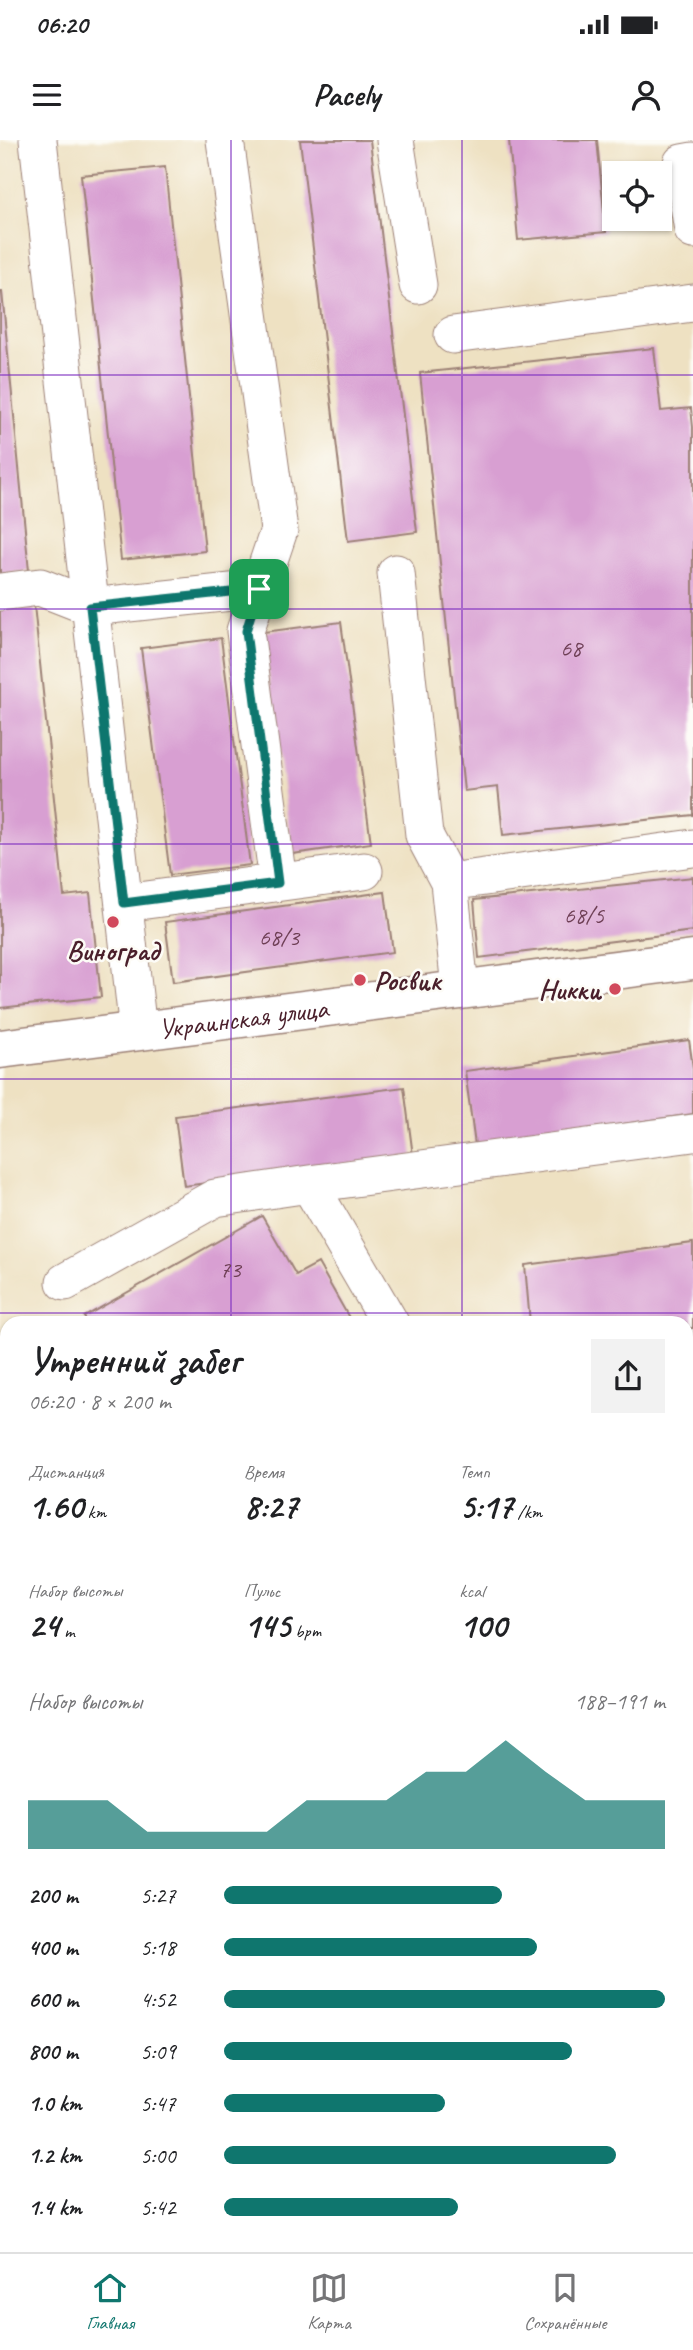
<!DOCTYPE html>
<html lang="ru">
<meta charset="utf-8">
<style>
body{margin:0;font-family:Caveat,sans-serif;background:#f2f2f2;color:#202124;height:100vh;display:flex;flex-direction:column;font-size:26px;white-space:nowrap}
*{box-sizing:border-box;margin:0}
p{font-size:23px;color:#757577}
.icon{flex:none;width:38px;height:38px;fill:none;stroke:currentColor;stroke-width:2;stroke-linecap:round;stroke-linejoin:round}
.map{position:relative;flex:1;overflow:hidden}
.details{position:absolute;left:0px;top:1176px;width:693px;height:936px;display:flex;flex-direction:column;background:#fff;border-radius:21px 21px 0 0;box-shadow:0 2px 5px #0004}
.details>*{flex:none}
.tools{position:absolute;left:602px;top:21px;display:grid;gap:14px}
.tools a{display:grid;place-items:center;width:70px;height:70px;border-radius:0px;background:#fff;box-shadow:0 2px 5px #0004;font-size:35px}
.pin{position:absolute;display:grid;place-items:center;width:60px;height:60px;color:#fff;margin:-30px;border-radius:14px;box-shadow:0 4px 10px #0006}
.round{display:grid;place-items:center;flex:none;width:74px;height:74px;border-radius:0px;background:#f2f2f2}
.summary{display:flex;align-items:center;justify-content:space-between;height:119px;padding:0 28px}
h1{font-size:38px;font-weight:600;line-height:52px}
.metrics{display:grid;grid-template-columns:repeat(3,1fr);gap:10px;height:119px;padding:7px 28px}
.metrics div{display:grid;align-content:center}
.metrics b{font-size:35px;font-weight:600}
.metrics small{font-size:19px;font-weight:400}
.metrics p{font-size:19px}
.chart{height:196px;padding:14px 28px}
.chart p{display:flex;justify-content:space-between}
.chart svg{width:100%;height:126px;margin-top:7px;fill:#0f766e;opacity:.7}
ul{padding:0 28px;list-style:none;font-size:23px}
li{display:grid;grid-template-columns:112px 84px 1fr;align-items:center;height:52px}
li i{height:18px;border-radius:9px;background:#0f766e}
.status{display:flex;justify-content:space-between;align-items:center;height:49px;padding:0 35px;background:#fff;direction:ltr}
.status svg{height:19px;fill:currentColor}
header{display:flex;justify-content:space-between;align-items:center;height:91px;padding:0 28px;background:#fff;font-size:32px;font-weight:600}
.dock{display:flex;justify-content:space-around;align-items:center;height:98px;border-top:2px solid #e0e0e0;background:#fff;font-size:19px;color:#757577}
.dock a{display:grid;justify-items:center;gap:4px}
.dock .on{color:#0f766e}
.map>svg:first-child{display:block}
.building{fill:#d89fd2}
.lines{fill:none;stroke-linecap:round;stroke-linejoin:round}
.minor-casing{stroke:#9c8076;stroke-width:39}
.major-casing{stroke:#9c8076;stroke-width:41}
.minor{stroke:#fff;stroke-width:37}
.major{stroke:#fff;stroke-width:38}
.route-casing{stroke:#fff;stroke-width:14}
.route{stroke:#0f766e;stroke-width:9}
.grid{fill:none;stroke:#7b2cbf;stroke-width:2;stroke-opacity:0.55}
.poi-dot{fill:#d1495b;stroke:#fdfcf7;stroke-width:2.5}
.labels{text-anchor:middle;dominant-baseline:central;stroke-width:5;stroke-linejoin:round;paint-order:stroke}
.number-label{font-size:24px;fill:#6e3f55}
.poi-label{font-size:28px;font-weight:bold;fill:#4a1f2b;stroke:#fdfcf7}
.street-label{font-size:28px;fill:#4a1f2b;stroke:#fdfcf7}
</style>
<div class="status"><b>06:20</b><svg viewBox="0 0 49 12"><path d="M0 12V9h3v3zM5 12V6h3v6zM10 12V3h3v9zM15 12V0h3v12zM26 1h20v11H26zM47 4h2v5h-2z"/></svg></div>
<header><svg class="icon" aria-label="menu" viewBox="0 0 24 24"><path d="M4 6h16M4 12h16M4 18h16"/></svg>Pacely<svg class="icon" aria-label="person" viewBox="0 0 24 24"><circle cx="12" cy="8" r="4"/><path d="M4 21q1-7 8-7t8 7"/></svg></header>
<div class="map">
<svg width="693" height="2112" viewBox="0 0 693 2112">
<rect width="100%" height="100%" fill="#fdfcf7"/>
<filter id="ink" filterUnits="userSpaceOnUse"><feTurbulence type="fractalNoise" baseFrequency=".0143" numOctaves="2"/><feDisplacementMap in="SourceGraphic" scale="14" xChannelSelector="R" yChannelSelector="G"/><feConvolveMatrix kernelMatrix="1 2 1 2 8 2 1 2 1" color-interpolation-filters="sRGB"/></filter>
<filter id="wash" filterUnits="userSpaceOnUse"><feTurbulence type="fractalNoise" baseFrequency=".00686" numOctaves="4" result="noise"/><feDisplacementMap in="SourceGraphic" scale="28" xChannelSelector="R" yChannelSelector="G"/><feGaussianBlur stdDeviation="1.57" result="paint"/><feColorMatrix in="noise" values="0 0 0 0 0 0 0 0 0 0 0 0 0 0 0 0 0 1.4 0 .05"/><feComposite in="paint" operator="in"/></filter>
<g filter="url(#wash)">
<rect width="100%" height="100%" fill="#eee1c2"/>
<g id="blocks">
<path class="building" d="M300,0H370L417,392L348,401Z
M509,0H597L606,92L518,100Z
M165,27L205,411L121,420L81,35Z
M0,152H2L29,431L0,434Z
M654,208L661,271L691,268L693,287V675L503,695L498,647L464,651L420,233Z
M34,465L64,756L90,753L101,857L0,868V468Z
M341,482L371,703L292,714L263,492Z
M221,498L250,725L170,735L141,508Z
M693,737V791L479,818L474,760Z
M385,752L393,812L173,842L165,782Z
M689,900L693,928V974L475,1005L465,931Z
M404,947L413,1016L184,1046L175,976Z
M262,1076L296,1135L318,1123L352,1183H88L84,1177Z
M693,1103V1188L686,1189V1183H530L525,1125Z
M693,1289V1382L686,1383V1290Z
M686,1550L693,1562V1748L686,1736Z
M693,1828V1948L686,1949V1829Z"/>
</g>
</g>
<g filter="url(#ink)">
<use href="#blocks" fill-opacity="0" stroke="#9c8076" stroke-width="2"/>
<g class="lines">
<defs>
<path id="minor" d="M38,0L138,891
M225,0L279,390L245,491L278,742
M395,0L418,145
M693,21L682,23L693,90
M453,195L693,163
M396,433L424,695L449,742
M0,452L40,447L91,467L259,449
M124,763L364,731
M460,848L449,742L693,708
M309,1044L390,1183
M65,1142L215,1058L309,1044L693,993
M686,1250L693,1249
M686,1793H693
M508,2105L509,2112
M681,2105L682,2112"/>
<g id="major">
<path id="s1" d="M0,909L693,820"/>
</g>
</defs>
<use href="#minor" class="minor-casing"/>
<use href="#major" class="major-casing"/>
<use href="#minor" class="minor"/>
<use href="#major" class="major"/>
</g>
</g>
<g class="lines" filter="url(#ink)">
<defs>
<path id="route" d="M259,449L246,491L278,743L124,763L90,467Z"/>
</defs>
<use href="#route" class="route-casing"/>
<use href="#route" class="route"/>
</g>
<path class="grid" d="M231,0V1183M462,0V1183M0,235H693M0,469H693M0,704H693M0,939H693M0,1173H693M0,1408H7M686,1408H693M0,1643H7M686,1643H693M0,1877H7M686,1877H693M231,2105V2112M462,2105V2112"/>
<g class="poi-dot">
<circle cx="113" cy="782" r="7"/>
<circle cx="360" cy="840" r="7"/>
<circle cx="615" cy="849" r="7"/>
</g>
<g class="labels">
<g class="number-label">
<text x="571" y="508">68</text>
<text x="584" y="775">68/5</text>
<text x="279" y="797">68/3</text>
<text x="230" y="1129">73</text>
</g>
<g class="poi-label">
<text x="113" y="810">Виноград</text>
<text x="374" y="840" text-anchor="start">Росвик</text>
<text x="601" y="849" text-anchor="end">Никки</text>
</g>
<g class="street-label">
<text stroke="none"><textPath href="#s1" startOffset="245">Украинская улица</textPath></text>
</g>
</g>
</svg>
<div class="tools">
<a><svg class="icon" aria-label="locate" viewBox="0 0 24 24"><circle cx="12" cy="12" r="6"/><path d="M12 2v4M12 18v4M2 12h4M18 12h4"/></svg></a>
</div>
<div class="pin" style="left:259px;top:449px;background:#1e9e55"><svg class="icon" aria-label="arrive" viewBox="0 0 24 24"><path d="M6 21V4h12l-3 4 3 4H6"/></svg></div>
<section class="details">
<div class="summary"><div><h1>Утренний забег</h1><p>06:20 · 8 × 200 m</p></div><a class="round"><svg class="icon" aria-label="share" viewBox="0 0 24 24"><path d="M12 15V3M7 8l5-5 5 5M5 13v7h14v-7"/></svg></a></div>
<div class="metrics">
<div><p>Дистанция</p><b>1.60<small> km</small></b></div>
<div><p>Время</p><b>8:27</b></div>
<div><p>Темп</p><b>5:17<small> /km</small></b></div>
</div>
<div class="metrics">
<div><p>Набор высоты</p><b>24<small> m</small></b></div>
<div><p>Пульс</p><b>145<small> bpm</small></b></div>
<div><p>kcal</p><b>100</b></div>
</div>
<div class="chart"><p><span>Набор высоты</span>188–191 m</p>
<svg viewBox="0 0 160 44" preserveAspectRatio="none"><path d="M0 44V27L10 27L20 27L30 38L40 38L50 38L60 38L70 27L80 27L90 27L100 17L110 17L120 6L130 17L140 27L150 27L160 27V44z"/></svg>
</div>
<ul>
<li><b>200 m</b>5:27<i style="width:63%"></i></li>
<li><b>400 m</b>5:18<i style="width:71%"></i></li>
<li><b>600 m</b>4:52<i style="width:100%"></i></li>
<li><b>800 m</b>5:09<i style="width:79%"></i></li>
<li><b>1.0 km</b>5:47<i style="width:50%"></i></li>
<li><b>1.2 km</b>5:00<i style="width:89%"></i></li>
<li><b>1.4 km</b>5:42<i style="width:53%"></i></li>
</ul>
</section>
</div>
<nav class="dock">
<a class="on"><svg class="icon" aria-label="home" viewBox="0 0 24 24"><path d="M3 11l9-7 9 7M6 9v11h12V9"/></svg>Главная</a>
<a><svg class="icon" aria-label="map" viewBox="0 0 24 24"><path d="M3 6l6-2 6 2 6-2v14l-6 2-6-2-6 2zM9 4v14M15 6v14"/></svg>Карта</a>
<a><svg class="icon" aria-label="saved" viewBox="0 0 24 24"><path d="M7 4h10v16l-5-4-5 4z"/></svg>Сохранённые</a>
</nav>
